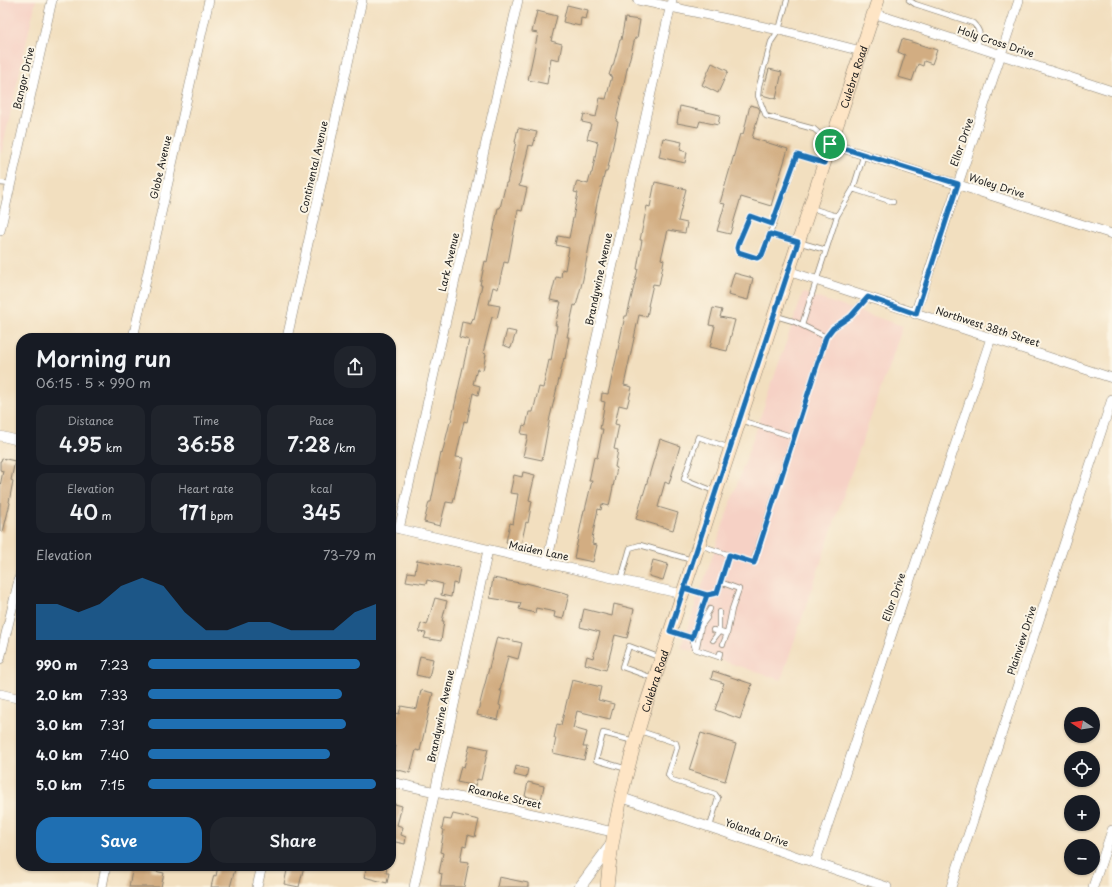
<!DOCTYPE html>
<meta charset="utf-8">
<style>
body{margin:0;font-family:"Playpen Sans",sans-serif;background:#20242c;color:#f1f3f6;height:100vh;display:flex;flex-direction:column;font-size:15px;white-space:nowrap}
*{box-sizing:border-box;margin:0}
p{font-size:13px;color:#9ea1a6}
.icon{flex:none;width:22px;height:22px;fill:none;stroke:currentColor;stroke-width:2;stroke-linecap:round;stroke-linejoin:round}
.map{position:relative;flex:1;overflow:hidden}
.drawer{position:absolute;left:16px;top:333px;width:380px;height:538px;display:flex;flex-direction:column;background:#171b24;border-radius:16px;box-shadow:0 1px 3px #0004}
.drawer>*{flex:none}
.needle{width:26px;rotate:282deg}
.tools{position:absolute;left:1064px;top:707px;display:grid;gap:8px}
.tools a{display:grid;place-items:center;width:36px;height:36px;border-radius:50%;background:#171b24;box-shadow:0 1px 3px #0004;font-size:20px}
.pin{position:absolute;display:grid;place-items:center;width:34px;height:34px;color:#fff;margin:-17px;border:2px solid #fff;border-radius:50%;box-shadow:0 1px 4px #0007}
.round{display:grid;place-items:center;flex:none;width:42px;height:42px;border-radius:16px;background:#20242c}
.head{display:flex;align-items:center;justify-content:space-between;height:68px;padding:0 20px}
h1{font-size:22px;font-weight:600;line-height:30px}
.stats{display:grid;grid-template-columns:repeat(3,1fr);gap:6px;height:68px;padding:4px 20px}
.stats div{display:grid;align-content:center;border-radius:10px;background:#20242c;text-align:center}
.stats b{font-size:20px;font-weight:600}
.stats small{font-size:11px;font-weight:400}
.stats p{font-size:11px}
.chart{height:112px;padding:8px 20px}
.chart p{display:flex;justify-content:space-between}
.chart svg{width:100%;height:72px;margin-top:4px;fill:#1f6fb2;opacity:.7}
.action{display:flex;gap:8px;margin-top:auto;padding:8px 20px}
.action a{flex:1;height:46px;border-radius:16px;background:#1f6fb2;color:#fff;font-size:16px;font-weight:600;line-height:46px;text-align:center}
.action a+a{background:#20242c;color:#f1f3f6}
ul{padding:0 20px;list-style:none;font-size:13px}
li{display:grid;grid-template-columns:64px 48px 1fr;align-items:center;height:30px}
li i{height:10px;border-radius:5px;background:#1f6fb2}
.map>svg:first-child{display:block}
.built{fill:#f6d1c5}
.building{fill:#d2ad82}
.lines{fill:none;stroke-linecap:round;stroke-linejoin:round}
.service-casing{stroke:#877e6e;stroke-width:6}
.minor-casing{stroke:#877e6e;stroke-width:10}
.tertiary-casing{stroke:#877e6e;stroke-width:12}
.secondary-casing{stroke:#877e6e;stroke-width:14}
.service{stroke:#fff;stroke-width:4.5}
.minor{stroke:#fff;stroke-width:9}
.tertiary{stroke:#fff;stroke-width:11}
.secondary{stroke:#fee5c5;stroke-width:13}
.route-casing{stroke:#fff;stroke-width:8}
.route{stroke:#1f6fb2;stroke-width:5}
.labels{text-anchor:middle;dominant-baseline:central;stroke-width:4;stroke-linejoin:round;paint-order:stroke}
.street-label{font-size:10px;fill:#1c1c1c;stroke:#fcf5e5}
</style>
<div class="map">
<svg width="1112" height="887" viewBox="0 0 1112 887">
<rect width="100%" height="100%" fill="#fcf5e5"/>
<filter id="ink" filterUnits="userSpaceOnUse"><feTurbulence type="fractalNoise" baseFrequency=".025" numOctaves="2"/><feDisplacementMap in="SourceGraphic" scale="8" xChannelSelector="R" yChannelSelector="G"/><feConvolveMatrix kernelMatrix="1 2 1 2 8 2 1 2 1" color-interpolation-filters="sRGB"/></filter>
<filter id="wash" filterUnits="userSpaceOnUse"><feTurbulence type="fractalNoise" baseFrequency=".012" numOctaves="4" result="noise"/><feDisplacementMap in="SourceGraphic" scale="16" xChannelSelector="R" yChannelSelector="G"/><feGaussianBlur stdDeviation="0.9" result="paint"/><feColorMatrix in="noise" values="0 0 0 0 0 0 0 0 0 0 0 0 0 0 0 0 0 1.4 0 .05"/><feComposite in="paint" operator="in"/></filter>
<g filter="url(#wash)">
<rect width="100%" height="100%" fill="#f2dfbf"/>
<path class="built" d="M0,0H36L0,159Z
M803,293L903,326L850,476L781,680L681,647Z"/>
<g id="blocks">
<path class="building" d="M567,5L588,10L586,19L581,18L580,26L563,22Z
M537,11L557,16L551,41L562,44L559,60L551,58L547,84L528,80L538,33L532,32Z
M625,18L640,20L637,38H635L627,69L616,121L618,122L607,172H605L597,203L583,279L576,306L574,305L567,337H569L565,359L564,358L550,417L542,460L523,456L528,435L521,434L523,425L526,426L529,412H533L539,387L543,388L549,360L551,361L557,325H555L561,302L550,300L556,277L561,278L562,269L565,270L569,248L556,245L558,236L569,238L578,193L574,192L577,181L588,184L591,173H592L598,142L587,139L591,124L582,122L584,114L596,117L600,98L606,99L612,76L609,75L612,66H613L620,40H621Z
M902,39L937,50L932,64L924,61L923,66L918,64L912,81L898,77L905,55L898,52Z
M712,63L728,71L718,93L702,85Z
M769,69L782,72L776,99L762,95Z
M750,105L758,107L760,110L752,138L788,149L771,206L741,197L730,234L717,231L725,204L720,203L740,134L743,135Z
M680,106L720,115L718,125L700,121L698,127L677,123Z
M518,128L537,132L533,146L529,145L519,186L527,188L522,211L518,210L508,263L504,262L498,289L493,287L489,304L500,306L497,318L492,317L483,353L486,354L483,370L477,369L473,384L480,386L478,395L473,393L467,422L464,421L456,457L463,458L453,503L446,502L440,526L424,522L429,502H431L441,453L442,454L450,422H451L469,340L459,337L462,322L471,324L473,318L474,319L482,285H480L485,261L487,262L498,208H500L506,183H507L516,142H515Z
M663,138L682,142L680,150L687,152L685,163L659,157Z
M655,182L686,189L678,221L687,223L685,233L668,230L661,259L664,260L659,285L653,284L648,306H649L647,317L639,315L624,385L632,387L627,407L619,405L615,424L619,425L614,449L618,450L615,467L617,468L609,506L602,504L601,510L598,509L592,538L593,539L592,544L597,545L593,562L574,558L584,510H585L592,481H589L594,457L597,458L603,429H600L605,402L601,401L602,393L608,394L617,355L620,339L625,316H627L638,269H637L642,240H640L647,206L650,207Z
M734,273L753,278L748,300L728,295Z
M713,308L722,310L720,317L735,320L727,351L710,347L715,326L709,325Z
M507,330L516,332L511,348L503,345Z
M660,439L680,446L669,484L665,482L658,507L678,513L673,530L636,519Z
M2,458L15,461L11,480L13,481L9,502L10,503L3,532L0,531V486L3,471L0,470V461H1Z
M523,472L535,475L529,500L532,501L528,523L526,522L521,545L506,542L510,523L513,524L518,494L510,493L514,475L522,477Z
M417,560L460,568L457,584L453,583L451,597L441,595L443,584L427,580L426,584L406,581L408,572L415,573Z
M653,560L668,564L663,580L649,576Z
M493,578L525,584L526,583L569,594L563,619L554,617L555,612L536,608L535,613L519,609L521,603L490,598Z
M435,598L447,601L442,621H444L441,641L424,638L426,633L419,632L421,623L427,625Z
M614,604L634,609L627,638L615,635L606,670L585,664L587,656L593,658L600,632L580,627L584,609L612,616Z
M497,637L522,643L518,659L508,656L500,691H502L499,705L501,706L498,720L477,715Z
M420,656L433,659L429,678L416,675Z
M713,671L752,684L740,719L715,710L724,683L711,679Z
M572,680L601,687L598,700L614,704L610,719L577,711L573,728L587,732L583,747H587L584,760L553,753L556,738H554L557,724L561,725Z
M421,690L433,693L420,751L416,750L410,773L391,768L396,746L392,745L393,740H391V712L399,714L401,706L417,709Z
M701,733L736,744L725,781L689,770Z
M470,745L488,749L481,780L477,779L475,786L457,782L461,766L464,767Z
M516,766L528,769L526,778L514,775Z
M528,782L544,786L541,800L525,796Z
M391,803L402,806L397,825L403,827L401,835L406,837L405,844L391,841Z
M453,814L479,820L475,837L468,835L466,846L463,845L460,861L469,862L464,887H440L442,874L439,873L443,853L440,852L444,830L442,829L444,819L451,820Z
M133,866H151L150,870L164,873L161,887H129Z
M218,866H236L230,887H211L214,875L216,876Z
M288,866H304L299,887L284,884Z
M367,866L387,867L386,873H389L387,883L364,877Z
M499,877L528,883V887H497Z"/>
</g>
</g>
<g filter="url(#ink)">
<use href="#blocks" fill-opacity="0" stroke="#877e6e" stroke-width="1"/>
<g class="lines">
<defs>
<path id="service" d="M787,0L779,30L771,42L759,86L758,96L766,116L814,129L829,142
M909,0L915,4L973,23C982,32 980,35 977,47
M823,162L797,155L770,234L826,250
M0,183L11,184
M853,189L893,202
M811,208L837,216
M770,234L762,255L757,258L738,252L737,248L738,244L750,216L772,224
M776,316L793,321L826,337
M802,325L837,216L853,189L864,154
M740,420L794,437
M714,491L684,479L698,437L730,448
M700,545L753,563L826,337L833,328L851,316L867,297
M621,580L630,548L640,545L692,560
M686,588L707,595L717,593L729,555
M703,621L710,609
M713,630L727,634L732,609L739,589L720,582
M672,631L692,638L707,595
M692,638L695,649L719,657L720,653
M713,640L719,632V612
M723,644L727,634
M697,646L701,626L707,618
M653,678L622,667L629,646L661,658
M640,731L676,743L677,747L668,775L672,780L715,794L718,798L710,827
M627,769L596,760L603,733L634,741"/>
<path id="minor" d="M638,0L779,30L861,51
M873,13L1112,91
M830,144L1112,234
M0,231L52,0
M788,271L1112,378
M915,314L1019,0
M133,338L209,0
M287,338L362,0
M0,436L21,441
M391,527L682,594
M399,529L518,0
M547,562L648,106L672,0
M0,659L21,571
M0,694L21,699
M391,782L613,832
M620,797L887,887
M815,863L991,338
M102,887L106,866
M257,887L262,866
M414,887L488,550
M951,887L1112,399
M1093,887L1112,830"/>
<path id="tertiary" d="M580,887L611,845"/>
<g id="secondary">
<path id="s1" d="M607,887C612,827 626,772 643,714L878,0"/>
</g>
</defs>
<use href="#service" class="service-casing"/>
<use href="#minor" class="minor-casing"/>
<use href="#tertiary" class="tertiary-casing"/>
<use href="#secondary" class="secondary-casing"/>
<use href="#service" class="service"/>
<use href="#minor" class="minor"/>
<use href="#tertiary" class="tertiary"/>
<use href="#secondary" class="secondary"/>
</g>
</g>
<g class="lines" filter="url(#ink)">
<defs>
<path id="route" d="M830,144L824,163L797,155L772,224L750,216L738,244L737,248L738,252L757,258L762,255L770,234L798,242L684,588L707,595L692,638L670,631L684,588L707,595L717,593L729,555L754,563L826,337L833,328L851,316L868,297L916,314L958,184L830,144"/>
</defs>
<use href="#route" class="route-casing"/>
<use href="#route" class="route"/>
</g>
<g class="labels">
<g class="street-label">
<text transform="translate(996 41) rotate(18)">Holy Cross Drive</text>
<text stroke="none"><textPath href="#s1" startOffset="848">Culebra Road</textPath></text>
<text transform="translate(23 78) rotate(-77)">Bangor Drive</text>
<text transform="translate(961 142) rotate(-71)">Ellor Drive</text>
<text transform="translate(160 167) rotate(-77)">Globe Avenue</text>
<text transform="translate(313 167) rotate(-77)">Continental Avenue</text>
<text transform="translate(997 185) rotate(18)">Woley Drive</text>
<text transform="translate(448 262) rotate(-77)">Lark Avenue</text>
<text transform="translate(598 279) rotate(-78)">Brandywine Avenue</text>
<text transform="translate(988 326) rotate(18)">Northwest 38th Street</text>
<text transform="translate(539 550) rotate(12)">Maiden Lane</text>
<text transform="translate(893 597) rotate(-71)">Ellor Drive</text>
<text transform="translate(1021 640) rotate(-72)">Plainview Drive</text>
<text stroke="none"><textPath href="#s1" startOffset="212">Culebra Road</textPath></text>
<text transform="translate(440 716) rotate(-78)">Brandywine Avenue</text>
<text transform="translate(505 796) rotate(13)">Roanoke Street</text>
<text transform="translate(757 832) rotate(19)">Yolanda Drive</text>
</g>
</g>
</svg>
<div class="tools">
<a><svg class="needle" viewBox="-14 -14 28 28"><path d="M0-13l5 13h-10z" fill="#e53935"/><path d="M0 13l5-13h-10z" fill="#9ea1a6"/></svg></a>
<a><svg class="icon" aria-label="locate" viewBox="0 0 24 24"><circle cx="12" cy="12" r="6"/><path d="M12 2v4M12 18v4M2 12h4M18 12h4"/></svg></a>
<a>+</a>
<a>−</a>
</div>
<div class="pin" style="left:830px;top:144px;background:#1e9e55"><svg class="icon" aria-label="arrive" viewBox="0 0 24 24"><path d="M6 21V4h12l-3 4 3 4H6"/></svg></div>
<section class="drawer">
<div class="head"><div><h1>Morning run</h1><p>06:15 · 5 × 990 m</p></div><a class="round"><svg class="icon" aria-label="share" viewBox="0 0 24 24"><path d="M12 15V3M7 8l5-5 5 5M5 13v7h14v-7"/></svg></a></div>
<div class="stats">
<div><p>Distance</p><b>4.95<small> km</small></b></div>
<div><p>Time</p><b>36:58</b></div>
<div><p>Pace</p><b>7:28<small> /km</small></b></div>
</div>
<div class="stats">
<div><p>Elevation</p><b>40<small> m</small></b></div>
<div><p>Heart rate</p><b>171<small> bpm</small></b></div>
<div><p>kcal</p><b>345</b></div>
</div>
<div class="chart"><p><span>Elevation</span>73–79 m</p>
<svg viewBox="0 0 160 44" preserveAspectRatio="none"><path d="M0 44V22L10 22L20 27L30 22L40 11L50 6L60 11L70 27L80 38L90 38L100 33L110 33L120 38L130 38L140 38L150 27L160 22V44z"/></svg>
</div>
<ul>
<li><b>990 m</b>7:23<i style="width:93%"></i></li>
<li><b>2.0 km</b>7:33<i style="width:85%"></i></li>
<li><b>3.0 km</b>7:31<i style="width:87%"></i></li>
<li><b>4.0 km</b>7:40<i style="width:80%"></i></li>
<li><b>5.0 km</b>7:15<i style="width:100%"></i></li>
</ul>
<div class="action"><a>Save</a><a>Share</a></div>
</section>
</div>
